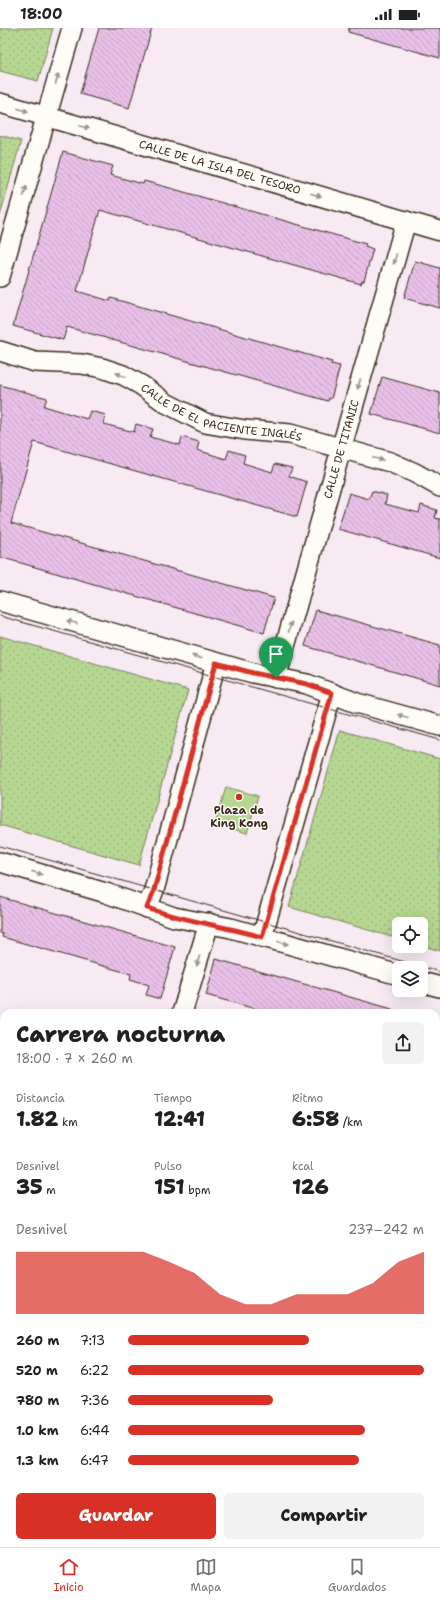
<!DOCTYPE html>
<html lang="es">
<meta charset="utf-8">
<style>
body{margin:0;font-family:"Shantell Sans",sans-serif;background:#f2f2f2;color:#202124;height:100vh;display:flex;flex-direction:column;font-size:15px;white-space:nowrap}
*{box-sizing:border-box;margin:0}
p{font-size:13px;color:#757577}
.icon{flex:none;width:22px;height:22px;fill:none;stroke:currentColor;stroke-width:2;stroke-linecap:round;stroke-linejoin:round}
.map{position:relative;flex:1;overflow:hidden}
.sheet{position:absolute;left:0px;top:981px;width:440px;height:538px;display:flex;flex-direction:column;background:#fff;border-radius:12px 12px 0 0;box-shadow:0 4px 16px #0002}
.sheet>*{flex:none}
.tools{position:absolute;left:392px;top:889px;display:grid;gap:8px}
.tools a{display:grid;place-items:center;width:36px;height:36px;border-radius:6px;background:#fff;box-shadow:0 4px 16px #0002;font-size:20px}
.pin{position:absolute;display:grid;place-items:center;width:34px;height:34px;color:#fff;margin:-41px -17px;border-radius:50% 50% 50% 0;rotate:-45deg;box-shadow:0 0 4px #0007}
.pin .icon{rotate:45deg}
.round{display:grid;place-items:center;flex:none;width:42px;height:42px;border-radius:6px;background:#f2f2f2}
.summary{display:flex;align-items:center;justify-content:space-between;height:68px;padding:0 16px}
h1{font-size:22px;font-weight:800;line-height:30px}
.stats{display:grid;grid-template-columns:repeat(3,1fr);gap:6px;height:68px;padding:4px 16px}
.stats div{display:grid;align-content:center}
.stats b{font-size:20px;font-weight:800}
.stats small{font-size:11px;font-weight:400}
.stats p{font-size:11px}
.chart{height:112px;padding:8px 16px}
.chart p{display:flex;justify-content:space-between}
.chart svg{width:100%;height:72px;margin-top:4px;fill:#d93025;opacity:.7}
.cta{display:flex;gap:8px;margin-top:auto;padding:8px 16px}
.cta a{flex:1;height:46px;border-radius:6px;background:#d93025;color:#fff;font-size:16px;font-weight:800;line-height:46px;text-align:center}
.cta a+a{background:#f2f2f2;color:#202124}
ul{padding:0 16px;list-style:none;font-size:13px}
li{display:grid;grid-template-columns:64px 48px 1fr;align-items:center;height:30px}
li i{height:10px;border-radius:5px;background:#d93025}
.status{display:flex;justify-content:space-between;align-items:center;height:28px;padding:0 20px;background:#fff;direction:ltr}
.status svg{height:11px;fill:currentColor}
.menu{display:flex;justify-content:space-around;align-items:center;height:56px;border-top:1px solid #e0e0e0;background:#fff;font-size:11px;color:#757577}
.menu a{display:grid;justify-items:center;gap:2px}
.menu .selected{color:#d93025}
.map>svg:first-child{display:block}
.grass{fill:url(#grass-dots);stroke:#788058}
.green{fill:#b5d791;stroke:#788058}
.building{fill:url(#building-back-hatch);stroke:#3b2a1e}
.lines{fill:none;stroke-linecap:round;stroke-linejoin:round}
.minor-casing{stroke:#3b2a1e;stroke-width:22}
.path{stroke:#3b2a1e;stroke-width:2.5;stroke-dasharray:4 3;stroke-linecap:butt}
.minor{stroke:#fdfcf7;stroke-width:19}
.tram{stroke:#3b2a1e;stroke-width:1}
.oneway{fill:#9c938a}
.route-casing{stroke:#fff;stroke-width:8}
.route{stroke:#d93025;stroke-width:5}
.poi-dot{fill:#c8321e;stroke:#fdfcf7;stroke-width:1.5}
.labels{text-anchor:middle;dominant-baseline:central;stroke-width:3;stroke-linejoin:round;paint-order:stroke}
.street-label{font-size:11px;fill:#3b2a1e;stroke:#fdfcf7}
.poi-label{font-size:11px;font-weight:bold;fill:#3b2a1e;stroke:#fdfcf7}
</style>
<div class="status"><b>18:00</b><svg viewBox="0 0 49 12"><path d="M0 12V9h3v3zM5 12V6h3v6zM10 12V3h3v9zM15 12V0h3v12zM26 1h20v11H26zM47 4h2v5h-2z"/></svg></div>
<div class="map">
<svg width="440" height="1519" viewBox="0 0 440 1519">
<defs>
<pattern id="grass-dots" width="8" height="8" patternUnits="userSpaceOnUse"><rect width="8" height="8" fill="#b5d791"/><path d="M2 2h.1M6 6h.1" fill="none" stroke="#9db97d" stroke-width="1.8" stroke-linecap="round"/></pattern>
<pattern id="building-back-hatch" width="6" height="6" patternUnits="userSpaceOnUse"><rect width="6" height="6" fill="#e8c0e8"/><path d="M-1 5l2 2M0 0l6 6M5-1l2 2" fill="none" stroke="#c8a5c7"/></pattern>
</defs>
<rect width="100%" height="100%" fill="#f7eaf2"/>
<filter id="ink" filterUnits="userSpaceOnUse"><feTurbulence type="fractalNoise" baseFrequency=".025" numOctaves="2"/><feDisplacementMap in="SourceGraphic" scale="8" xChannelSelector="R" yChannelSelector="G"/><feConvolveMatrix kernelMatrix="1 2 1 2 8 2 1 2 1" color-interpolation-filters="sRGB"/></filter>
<g filter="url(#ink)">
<path class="grass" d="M0,0H53L38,53L0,43Z
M0,107L21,113L0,188Z
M0,608L188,662L139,837L0,797Z
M340,702L440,731V923L421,917V896H399V911L289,879Z
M440,1375V1423L436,1429V1389Z"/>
<path class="green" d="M226,759L258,768L247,805L215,796Z"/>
<path class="building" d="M99,0H152L129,80L80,66Z
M349,0H440V30L348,4Z
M63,124L113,138L110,147L143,156L144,153L170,160L366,216L365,218L373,221L364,253H362L361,256L100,182L77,263L110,273L111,270L332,334L331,336L340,338L331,371L329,370L328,373L67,299L63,312L13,298Z
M415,233L440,240V280L404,270Z
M382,349L440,365V405L371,386Z
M0,357L47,370L44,378L87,391L90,383L106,387L104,396L134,404L136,396L153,401L150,409L180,417L182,409L199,414L197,422L226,431L229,422L245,427L243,435L272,444L275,436L292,440L289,448L307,454L297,489L34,414L11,495L274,570L264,605L0,529Z
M372,463L387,467L385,476L419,485L421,477L437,482L435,490L440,491V530L338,501L349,465L369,471Z
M316,582L440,617V657L305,618Z
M0,869L175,919L160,971L146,967L149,957L130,951L131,946L2,909L3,906L0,905Z
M216,931L392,981V985H270L206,967Z"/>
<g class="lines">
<defs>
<g id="minor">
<path id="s1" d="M0,75L440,203"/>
<path d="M0,249L72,0"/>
<path id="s2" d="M0,323L35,334L82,336L102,340L123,347L141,357L166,375L205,395L245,402L290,406L390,434L415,445L440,459"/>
<path d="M0,573L253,645L307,656L357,675L440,698"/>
<path id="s3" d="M276,650L406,193"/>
<path d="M0,834L106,865L174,889L231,900L399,947"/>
<path d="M147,880L154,862L216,635"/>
<path d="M262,909L332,665"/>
<path d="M421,954L440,959"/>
<path d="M182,985L209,895"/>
<path d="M0,1089L4,1091"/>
<path d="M436,1201L440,1203"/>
<path d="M0,1336L4,1337"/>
<path d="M436,1457L440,1458"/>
<path d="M31,1519L32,1515"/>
</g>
</defs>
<use href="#minor" class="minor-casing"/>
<path class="path" d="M436,1361L440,1347"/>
<use href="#minor" class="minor"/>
<path class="tram" d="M0,588L440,712
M0,818L440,944"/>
</g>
<defs><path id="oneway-solid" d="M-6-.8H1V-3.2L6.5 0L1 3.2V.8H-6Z"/></defs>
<g class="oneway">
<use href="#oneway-solid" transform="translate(57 51) rotate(-74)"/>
<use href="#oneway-solid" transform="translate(23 82) rotate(16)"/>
<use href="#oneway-solid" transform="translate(84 99) rotate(16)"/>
<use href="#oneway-solid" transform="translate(25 163) rotate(-74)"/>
<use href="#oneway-solid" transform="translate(316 167) rotate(16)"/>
<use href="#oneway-solid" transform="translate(395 231) rotate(106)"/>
<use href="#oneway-solid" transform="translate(121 347) rotate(-158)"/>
<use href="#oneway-solid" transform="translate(359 356) rotate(106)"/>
<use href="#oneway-solid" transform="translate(378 431) rotate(15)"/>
<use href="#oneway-solid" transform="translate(72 594) rotate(-164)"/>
<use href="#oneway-solid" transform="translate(290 599) rotate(-74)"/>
<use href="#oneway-solid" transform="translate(197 629) rotate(-164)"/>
<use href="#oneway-solid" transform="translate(403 688) rotate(-164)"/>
<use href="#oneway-solid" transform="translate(37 845) rotate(16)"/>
<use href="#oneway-solid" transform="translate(283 915) rotate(16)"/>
<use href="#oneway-solid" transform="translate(198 933) rotate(107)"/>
</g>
</g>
<g class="lines" filter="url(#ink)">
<defs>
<path id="route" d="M216,635L253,645L307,656L332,665L262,909C224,898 185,893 147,880L154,862Z"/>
</defs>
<use href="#route" class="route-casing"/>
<use href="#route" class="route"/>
</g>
<circle class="poi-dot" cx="239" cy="769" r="4"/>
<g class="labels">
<g class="street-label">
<text stroke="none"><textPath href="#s1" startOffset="229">CALLE DE LA ISLA DEL TESORO</textPath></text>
<text stroke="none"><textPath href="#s2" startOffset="234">CALLE DE EL PACIENTE INGLÉS</textPath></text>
<text stroke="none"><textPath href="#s3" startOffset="238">CALLE DE TITANIC</textPath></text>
</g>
<g class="poi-label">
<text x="239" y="782">Plaza de<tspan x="239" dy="13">King Kong</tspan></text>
</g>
</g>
</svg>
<div class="tools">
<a><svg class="icon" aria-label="locate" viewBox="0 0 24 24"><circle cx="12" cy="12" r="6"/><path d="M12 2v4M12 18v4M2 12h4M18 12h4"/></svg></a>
<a><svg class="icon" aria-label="layers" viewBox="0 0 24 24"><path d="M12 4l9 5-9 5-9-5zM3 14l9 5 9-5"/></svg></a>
</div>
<div class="pin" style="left:276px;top:650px;background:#1e9e55"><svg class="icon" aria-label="arrive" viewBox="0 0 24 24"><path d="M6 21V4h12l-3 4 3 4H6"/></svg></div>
<section class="sheet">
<div class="summary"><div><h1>Carrera nocturna</h1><p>18:00 · 7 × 260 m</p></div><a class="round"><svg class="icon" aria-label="share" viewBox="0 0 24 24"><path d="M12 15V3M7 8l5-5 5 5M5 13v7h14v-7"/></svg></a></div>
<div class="stats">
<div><p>Distancia</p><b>1.82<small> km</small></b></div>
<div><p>Tiempo</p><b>12:41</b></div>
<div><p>Ritmo</p><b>6:58<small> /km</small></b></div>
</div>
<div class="stats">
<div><p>Desnivel</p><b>35<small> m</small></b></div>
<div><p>Pulso</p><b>151<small> bpm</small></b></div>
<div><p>kcal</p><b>126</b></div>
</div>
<div class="chart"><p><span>Desnivel</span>237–242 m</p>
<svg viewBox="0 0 160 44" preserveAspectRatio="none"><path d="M0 44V6L10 6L20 6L30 6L40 6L50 6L60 12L70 19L80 32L90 38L100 38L110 32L120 32L130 32L140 25L150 12L160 6V44z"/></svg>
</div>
<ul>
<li><b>260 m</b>7:13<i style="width:61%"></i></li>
<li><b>520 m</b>6:22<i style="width:100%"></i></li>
<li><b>780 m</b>7:36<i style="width:49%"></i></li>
<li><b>1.0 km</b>6:44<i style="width:80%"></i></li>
<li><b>1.3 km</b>6:47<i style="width:78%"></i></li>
</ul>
<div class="cta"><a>Guardar</a><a>Compartir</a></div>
</section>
</div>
<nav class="menu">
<a class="selected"><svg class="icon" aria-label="home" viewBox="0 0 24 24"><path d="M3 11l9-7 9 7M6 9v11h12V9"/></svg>Inicio</a>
<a><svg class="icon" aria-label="map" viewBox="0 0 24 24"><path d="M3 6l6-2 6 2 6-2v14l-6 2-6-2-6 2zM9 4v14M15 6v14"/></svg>Mapa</a>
<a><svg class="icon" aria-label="saved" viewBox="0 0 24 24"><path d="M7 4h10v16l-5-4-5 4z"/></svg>Guardados</a>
</nav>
